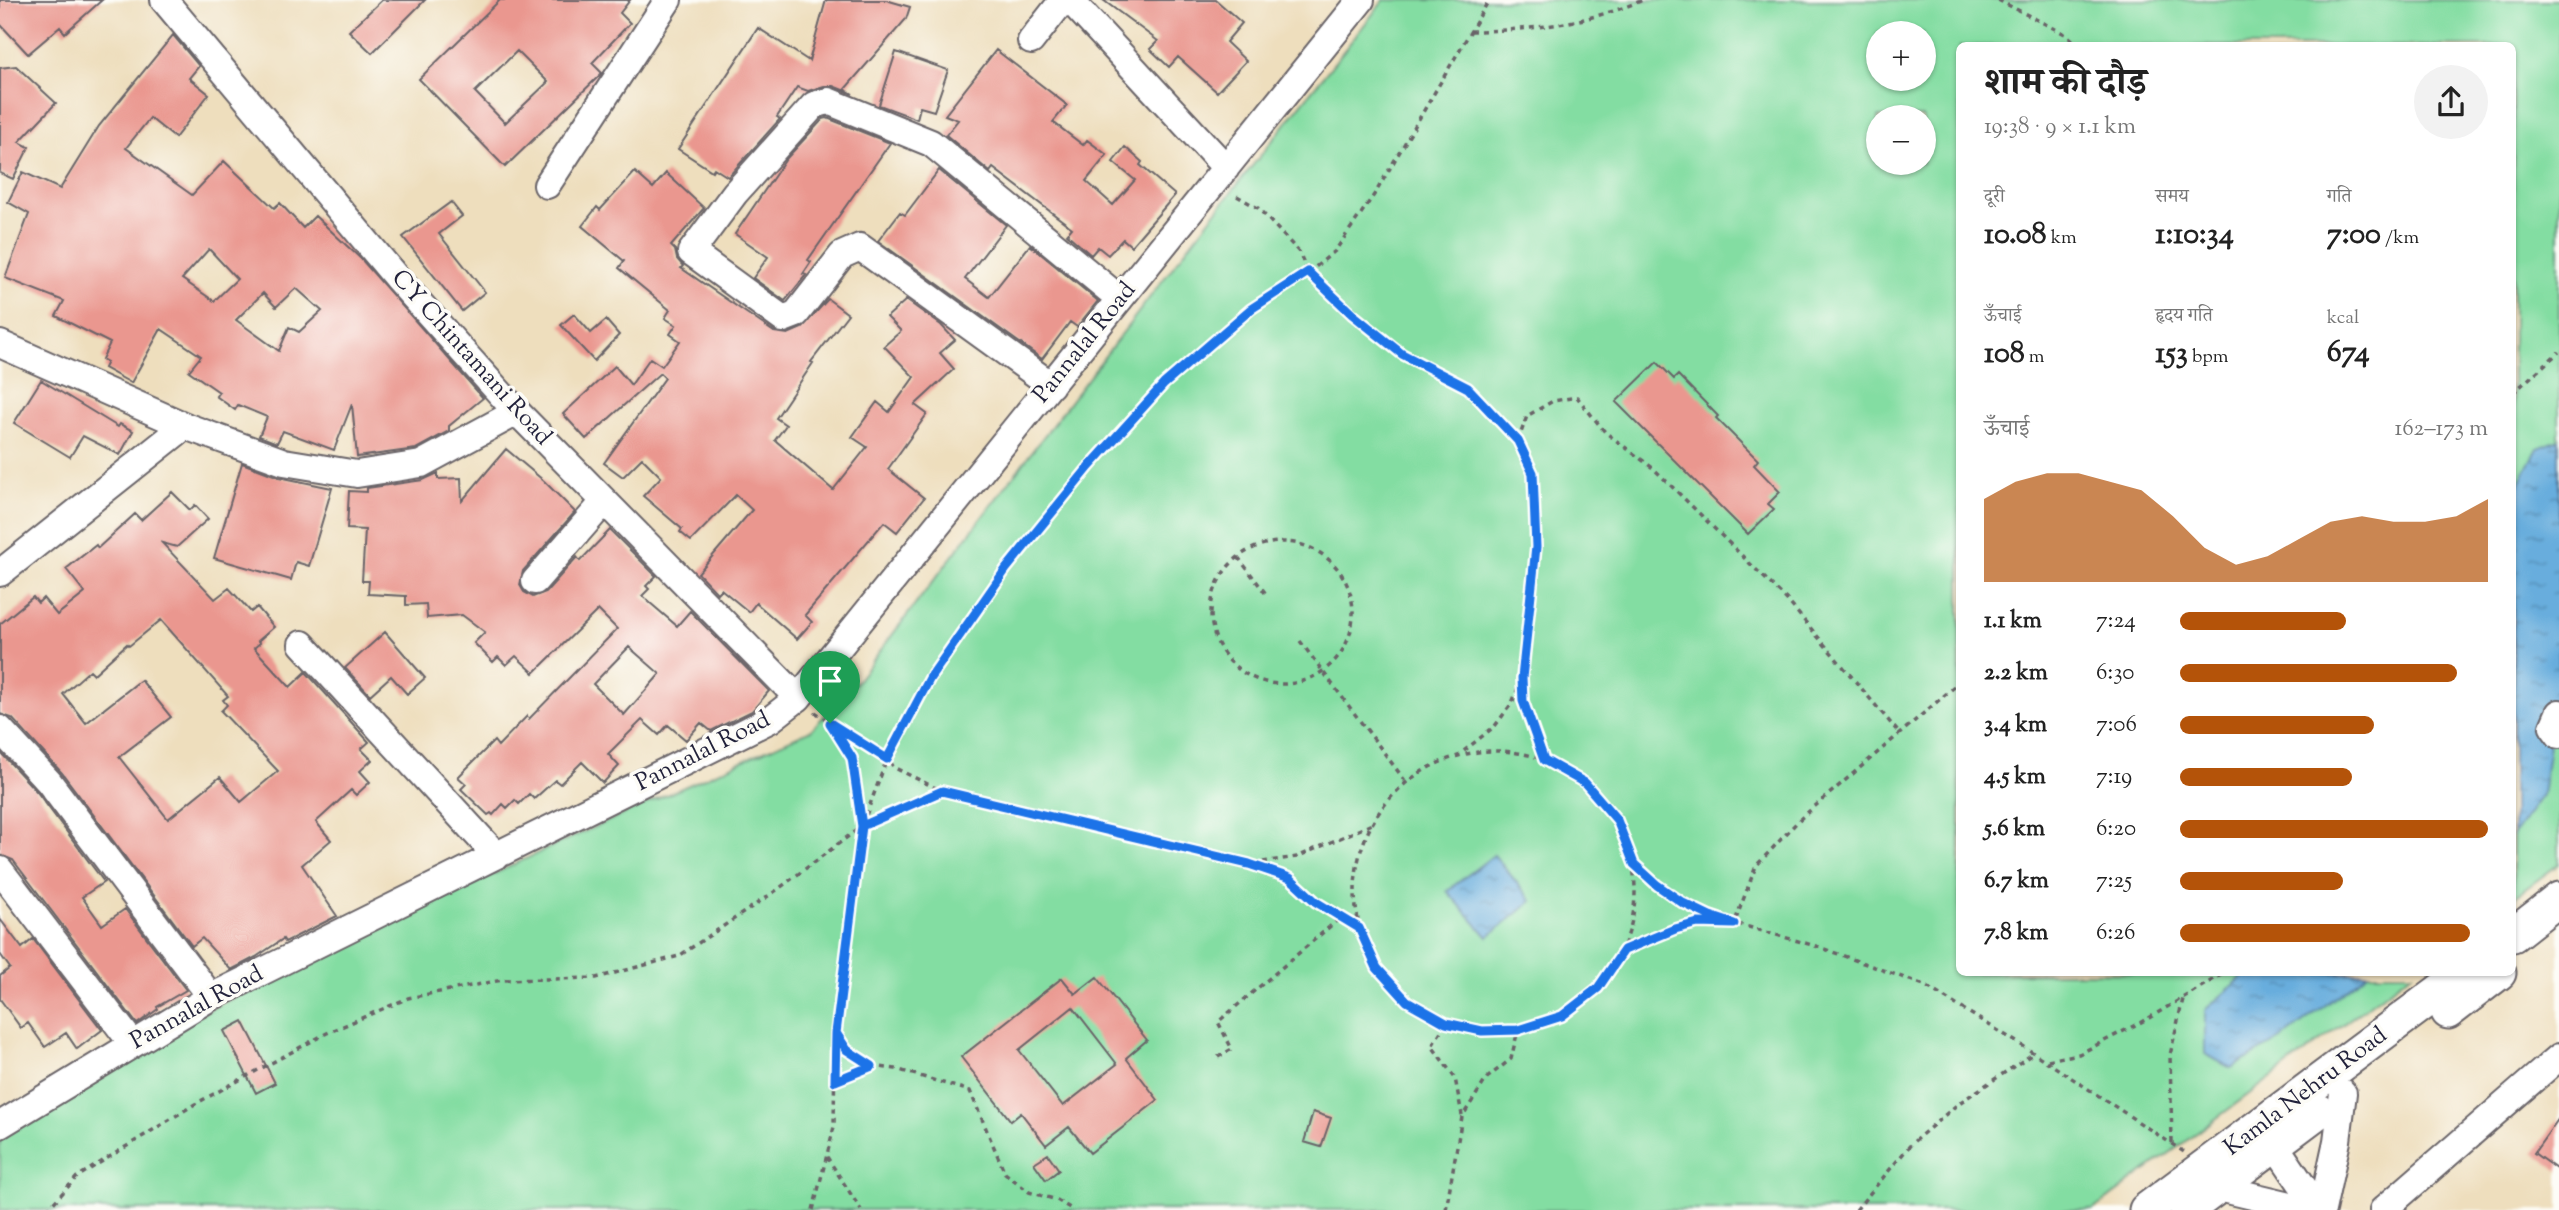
<!DOCTYPE html>
<html lang="hi">
<meta charset="utf-8">
<style>
body{margin:0;font-family:"Sorts Mill Goudy","Noto Serif Devanagari",serif;background:#f2f2f2;color:#222;height:100vh;display:flex;flex-direction:column;font-size:26px;white-space:nowrap}
*{box-sizing:border-box;margin:0}
p{font-size:23px;color:#767676}
.icon{flex:none;width:38px;height:38px;fill:none;stroke:currentColor;stroke-width:2;stroke-linecap:round;stroke-linejoin:round}
.map{position:relative;flex:1;overflow:hidden}
.details{position:absolute;left:1956px;top:42px;width:560px;height:934px;display:flex;flex-direction:column;background:#fff;border-radius:10px;box-shadow:0 2px 5px #0004}
.details>*{flex:none}
.buttons{position:absolute;left:1866px;top:21px;display:grid;gap:14px}
.buttons a{display:grid;place-items:center;width:70px;height:70px;border-radius:50%;background:#fff;box-shadow:0 2px 5px #0004;font-size:35px}
.pin{position:absolute;display:grid;place-items:center;width:60px;height:60px;color:#fff;margin:-72px -30px;border-radius:50% 50% 50% 0;rotate:-45deg;box-shadow:0 0 7px #0007}
.pin .icon{rotate:45deg}
.round{display:grid;place-items:center;flex:none;width:74px;height:74px;border-radius:37px;background:#f2f2f2}
.overview{display:flex;align-items:center;justify-content:space-between;height:119px;padding:0 28px}
h1{font-size:38px;font-weight:700;line-height:52px}
.metrics{display:grid;grid-template-columns:repeat(3,1fr);gap:10px;height:119px;padding:7px 28px}
.metrics div{display:grid;align-content:center}
.metrics b{font-size:30px;font-weight:700}
.metrics small{font-size:19px;font-weight:400}
.metrics p{font-size:19px}
.chart{height:196px;padding:14px 28px}
.chart p{display:flex;justify-content:space-between}
.chart svg{width:100%;height:126px;margin-top:7px;fill:#b45309;opacity:.7}
ul{padding:0 28px;list-style:none;font-size:23px}
li{display:grid;grid-template-columns:112px 84px 1fr;align-items:center;height:52px}
li i{height:18px;border-radius:9px;background:#b45309}
.map>svg:first-child{display:block}
.green{fill:#83dda2;stroke:#52806e;stroke-width:2;fill-rule:evenodd}
.water{fill:url(#water-ripples);stroke:#44688c;stroke-width:2}
.building{fill:#ea978f;fill-rule:evenodd}
.lines{fill:none;stroke-linecap:round;stroke-linejoin:round}
.minor-casing{stroke:#696468;stroke-width:30}
.major-casing{stroke:#696468;stroke-width:37}
.path{stroke:#696468;stroke-width:3.5;stroke-dasharray:5 5;stroke-linecap:butt}
.minor{stroke:#fff;stroke-width:26}
.major{stroke:#fff;stroke-width:33}
.route-casing{stroke:#fff;stroke-width:14}
.route{stroke:#1a73e8;stroke-width:9}
.labels{text-anchor:middle;dominant-baseline:central;stroke-width:7;stroke-linejoin:round;paint-order:stroke}
.street-label{font-size:24px;fill:#22223b;stroke:#fdfcf7}
</style>
<div class="map">
<svg width="2559" height="1210" viewBox="0 0 2559 1210">
<defs>
<pattern id="water-ripples" width="26" height="14" patternUnits="userSpaceOnUse" patternTransform="scale(1.75)"><rect width="26" height="14" fill="#67addd"/><path d="M2 4q2-2 4 0t4 0M15 11q2-2 4 0t4 0" fill="none" stroke="#548cb4"/></pattern>
</defs>
<rect width="100%" height="100%" fill="#fdfcf7"/>
<filter id="ink" filterUnits="userSpaceOnUse"><feTurbulence type="fractalNoise" baseFrequency=".0143" numOctaves="2"/><feDisplacementMap in="SourceGraphic" scale="14" xChannelSelector="R" yChannelSelector="G"/><feConvolveMatrix kernelMatrix="1 2 1 2 8 2 1 2 1" color-interpolation-filters="sRGB"/></filter>
<filter id="wash" filterUnits="userSpaceOnUse"><feTurbulence type="fractalNoise" baseFrequency=".00686" numOctaves="4" result="noise"/><feDisplacementMap in="SourceGraphic" scale="28" xChannelSelector="R" yChannelSelector="G"/><feGaussianBlur stdDeviation="1.57" result="paint"/><feColorMatrix in="noise" values="0 0 0 0 0 0 0 0 0 0 0 0 0 0 0 0 0 1.4 0 .05"/><feComposite in="paint" operator="in"/></filter>
<g filter="url(#wash)">
<rect width="100%" height="100%" fill="#eedebd"/>
<path class="green" d="M1384,0H2559V864L2513,898V46H1960V973H2412L2093,1210H0V1137L160,1033L557,844L811,730L857,681L1195,238ZM1878,33H1923V79H1878ZM1878,117H1923V163H1878Z"/>
<path class="water" d="M2559,440V701L2552,722L2542,795L2513,835V495L2538,448Z
M1494,855L1532,901L1488,937L1447,891Z
M2247,973H2368L2281,1039L2231,1068L2205,1054V1010Z"/>
<g id="blocks">
<path class="building" d="M0,0H102L65,33L60,27L28,54L0,24Z
M382,0H425L372,53L349,31Z
M500,0H630L620,13L630,23L592,63L602,73L600,75L505,167L419,79ZM517,51L548,82L505,123L475,92Z
M826,0H886L910,7L906,19L845,89L853,94L833,86H824L808,91L797,87L777,117L780,119L728,177L714,168L712,171L678,149L758,28L809,61Z
M1103,0H1216L1242,23L1226,42L1246,61L1217,92L1178,57L1169,67L1150,49L1158,41Z
M173,35L199,66L189,78L209,94L175,138L150,118L126,148L192,195L224,161L274,208L280,203L303,228L315,216L361,259L483,398L449,426V431L416,449L357,457L352,404L334,450L283,431L277,443L259,436L267,417L238,405L235,410L216,396L219,392L189,371L201,356L161,329L131,383L104,368L107,362L102,359L110,343L56,316L64,301L5,278L29,214L8,202L23,172L60,189L99,126ZM209,249L237,279L214,301L182,279ZM296,288L322,311L299,332L289,327L279,351L236,320L263,293L276,307Z
M996,50L1067,105L1053,122L1083,145L1087,140L1107,155L1086,181L1113,205L1135,180L1113,162L1125,147L1142,162L1140,165L1175,195L1131,246L1123,239L1108,255L1098,247L1091,255L1067,234L1072,228L993,168L990,172L946,135L958,120L945,115Z
M896,52L948,70L934,111L920,107L917,119L879,105Z
M16,66L56,103L19,142L29,147L13,179L0,173V68Z
M827,118L890,143L808,260L811,262L803,274L806,275L785,301L753,278L768,257L735,234L786,159L823,119Z
M939,170L1006,225L965,279L989,297L1030,245L1098,301L1077,327L1070,322L1042,359L878,241L900,212L905,215Z
M635,172L653,188L666,173L704,208L671,246L675,250L677,259L683,266L681,268L774,332L788,334L802,328L828,299L848,314L811,362L813,363L776,418L786,425L775,440L833,490L867,447L852,437L877,402L889,412L914,377L884,346L901,331L887,317L906,300L941,325L955,340L940,353L954,369L915,405L927,414L888,469L924,498L897,532L884,522L805,615L812,622L797,639L756,603L749,612L721,589L717,593L698,573L752,510L736,495L691,541L680,532L682,529L643,496L661,477L642,458L623,477L604,463L665,378L660,373L586,439L563,414L615,366L631,385L650,358L662,366L680,341L670,334L676,325L665,318L670,310L619,268L624,261L582,226L597,207L600,210Z
M451,202L462,216L439,234L485,292L462,311L403,237Z
M574,314L591,333L606,320L619,335L594,361L561,325Z
M1657,362L1674,379L1678,375L1718,416L1716,418L1758,460L1754,465L1780,492L1768,504L1774,509L1748,534L1616,402Z
M41,380L118,427L120,424L133,431L120,455L83,436L70,457L14,423Z
M506,449L544,481L575,512L523,571L520,585L524,592L533,597L546,592L577,557L580,561L610,530L656,576L646,586L649,589L642,596L677,626L690,611L769,691L752,711L711,731L701,723L686,740L668,725L659,735L642,720L608,754L619,766L603,783L582,762L560,784L555,780L534,799L529,794L519,804L515,800L507,808L503,804L493,815L491,813L488,815L461,789L466,784L458,777L494,741L498,746L527,716L529,719L617,629L598,610L534,673L516,656L506,665L498,657L493,662L474,643L485,632L462,615L427,618L426,604L406,605V596L368,594L369,581H362L365,530L347,529L349,491L367,492V488L423,480L438,473V479L461,478L462,501ZM629,647L660,674L624,715L593,684Z
M242,463L279,477L332,488L309,566L296,562L291,580L214,558Z
M172,492L190,510L195,505L208,519L177,547L162,543L215,599L229,588L251,612L257,607L274,627L258,641L260,643L254,648L290,687L306,672L369,742L361,749L372,760L360,771L370,782L356,795L351,790L316,822L331,840L302,865L337,916L285,942L283,939L256,957L231,970L202,938L192,946L62,773L12,718L0,714V624L33,597L38,603L43,598L57,615L85,593L66,569L96,545L98,548L135,514L141,520ZM161,620L228,696L223,700L227,705L221,711L278,771L241,802L220,777L168,819L119,757L171,717L141,680L86,723L63,694L90,670L94,674L127,644L129,646Z
M385,632L425,678L407,694L391,676L370,695L345,668Z
M0,752L37,792L104,882L82,897L102,925L125,909L186,990L157,1007L158,1009L137,1024L13,860L0,855Z
M0,919L22,948L33,939L102,1030L77,1049L66,1033L45,1047L28,1023L21,1028L0,999V976L10,968L0,954Z
M1097,977L1147,1040L1126,1058L1158,1100L1090,1153L1069,1127L1046,1145L1021,1113L1011,1121L961,1057L1062,978L1075,994ZM1073,1007L1117,1064L1063,1106L1019,1050Z
M243,1021L275,1083L256,1093L224,1031Z
M1313,1112L1331,1118L1321,1147L1304,1142Z
M2559,1118V1171L2534,1153Z
M1048,1154L1059,1170L1046,1180L1034,1163Z"/>
</g>
</g>
<g filter="url(#ink)">
<use href="#blocks" fill-opacity="0" stroke="#696468" stroke-width="2"/>
<g class="lines">
<defs>
<path id="minor" d="M164,0L396,277L517,412L798,698
M1070,0L1226,168
M1031,41L1063,0
M547,185L668,0
M0,344L185,426L284,462L357,474L421,464L517,412
M1051,385L860,247L842,255L796,314L783,319L691,252L735,193L814,105L828,101L931,143L1120,299
M0,573L185,426
M535,581L604,502
M302,644L496,855
M2559,713L2553,727L2559,735
M0,729L49,782L211,997
M0,870L132,1043
M0,1125L211,997L771,719L798,698L1361,0
M2262,1132L2275,1145L2319,1210
M2219,1188L2311,1210
M2322,1210L2337,1141L2343,1093
M2383,1210L2559,1057"/>
<path id="major" d="M2513,935L2559,899
M2448,1012L2499,973
M2146,1210L2464,973
M2187,1210L2319,1111"/>
</defs>
<use href="#minor" class="minor-casing"/>
<use href="#major" class="major-casing"/>
<path class="path" d="M1998,0L2067,35L2079,46
M1470,31C1528,31 1589,23 1643,0
M1237,196L1258,208L1299,252L1308,273L1352,314L1402,354L1468,388L1518,441L1533,473L1536,547L1522,678L1512,703L1495,726L1460,754
M2513,393L2559,352
M1518,441L1527,416L1553,401L1577,397L1605,432L1654,469L1786,599L1899,733
M1211 613a71 71 0 1 1 142 0a71 71 0 1 1-142 0Z
M1238,557L1266,594
M1300,641L1406,782
M1522,680L1523,701L1544,759
M815,712L887,759L895,768L942,791L1249,864L1297,857L1372,824
M831,726L852,758L862,824
M1355 891a140 140 0 1 1 280 0a140 140 0 1 1-280 0Z
M1251,865L1290,878L1316,902L1358,928
M1635,865L1683,903L1710,916L1819,947L1924,985L2023,1046L2184,1152
M1624,950L1675,929L1698,923L1734,924L1756,866L1800,819L1960,682
M1446,1023L1432,1046L1455,1078L1462,1115
M837,1035L847,1050L871,1066
M1218,1057L1232,1049L1218,1022L1341,917
M2048,1060L2079,1054L2149,1018L2224,973
M835,1081L871,1066L896,1069L970,1091L1005,1173L1029,1192L1057,1200L1073,1210
M2172,1143L2170,1055L2183,999
M827,1157L861,1210
M47,1210L77,1177L195,1104L327,1033L408,998L502,980L596,978L679,956L777,890L862,826L942,791
M813,1210L834,1127L835,1040L862,826L887,759L931,678L1006,569L1089,467L1164,384L1251,309L1308,273L1335,251L1376,192L1489,0
M1446,1210L1462,1117L1487,1078L1511,1059L1518,1030
M1856,1210L1912,1143L1959,1103L2034,1053"/>
<use href="#minor" class="minor"/>
<use href="#major" class="major"/>
</g>
</g>
<g class="lines" filter="url(#ink)">
<defs>
<path id="route" d="M830,723L852,758L862,826L836,1033L847,1050L872,1066L835,1081L836,1033L862,826L942,791L1249,864L1290,878L1316,902L1359,928L1377,968L1407,1001L1446,1023L1482,1031L1518,1030L1562,1016L1598,988L1624,950L1675,929L1698,923L1734,924L1710,916L1683,903L1657,885L1634,864L1617,820L1585,783L1544,760L1523,701L1522,678L1536,547L1533,473L1518,441L1468,388L1402,354L1352,314L1308,272L1251,309L1164,384L1089,467L1006,569L930,678L887,759L830,723"/>
</defs>
<use href="#route" class="route-casing"/>
<use href="#route" class="route"/>
</g>
<g class="labels">
<g class="street-label">
<text transform="translate(1085 343) rotate(-51)">Pannalal Road</text>
<text transform="translate(471 358) rotate(48)">CY Chintamani Road</text>
<text transform="translate(703 752) rotate(-27)">Pannalal Road</text>
<text transform="translate(197 1008) rotate(-29)">Pannalal Road</text>
<text transform="translate(2306 1092) rotate(-37)">Kamla Nehru Road</text>
</g>
</g>
</svg>
<div class="buttons">
<a>+</a>
<a>−</a>
</div>
<div class="pin" style="left:830px;top:723px;background:#1e9e55"><svg class="icon" aria-label="arrive" viewBox="0 0 24 24"><path d="M6 21V4h12l-3 4 3 4H6"/></svg></div>
<section class="details">
<div class="overview"><div><h1>शाम की दौड़</h1><p>19:38 · 9 × 1.1 km</p></div><a class="round"><svg class="icon" aria-label="share" viewBox="0 0 24 24"><path d="M12 15V3M7 8l5-5 5 5M5 13v7h14v-7"/></svg></a></div>
<div class="metrics">
<div><p>दूरी</p><b>10.08<small> km</small></b></div>
<div><p>समय</p><b>1:10:34</b></div>
<div><p>गति</p><b>7:00<small> /km</small></b></div>
</div>
<div class="metrics">
<div><p>ऊँचाई</p><b>108<small> m</small></b></div>
<div><p>हृदय गति</p><b>153<small> bpm</small></b></div>
<div><p>kcal</p><b>674</b></div>
</div>
<div class="chart"><p><span>ऊँचाई</span>162–173 m</p>
<svg viewBox="0 0 160 44" preserveAspectRatio="none"><path d="M0 44V15L10 9L20 6L30 6L40 9L50 12L60 21L70 32L80 38L90 35L100 29L110 23L120 21L130 23L140 23L150 21L160 15V44z"/></svg>
</div>
<ul>
<li><b>1.1 km</b>7:24<i style="width:54%"></i></li>
<li><b>2.2 km</b>6:30<i style="width:90%"></i></li>
<li><b>3.4 km</b>7:06<i style="width:63%"></i></li>
<li><b>4.5 km</b>7:19<i style="width:56%"></i></li>
<li><b>5.6 km</b>6:20<i style="width:100%"></i></li>
<li><b>6.7 km</b>7:25<i style="width:53%"></i></li>
<li><b>7.8 km</b>6:26<i style="width:94%"></i></li>
</ul>
</section>
</div>
